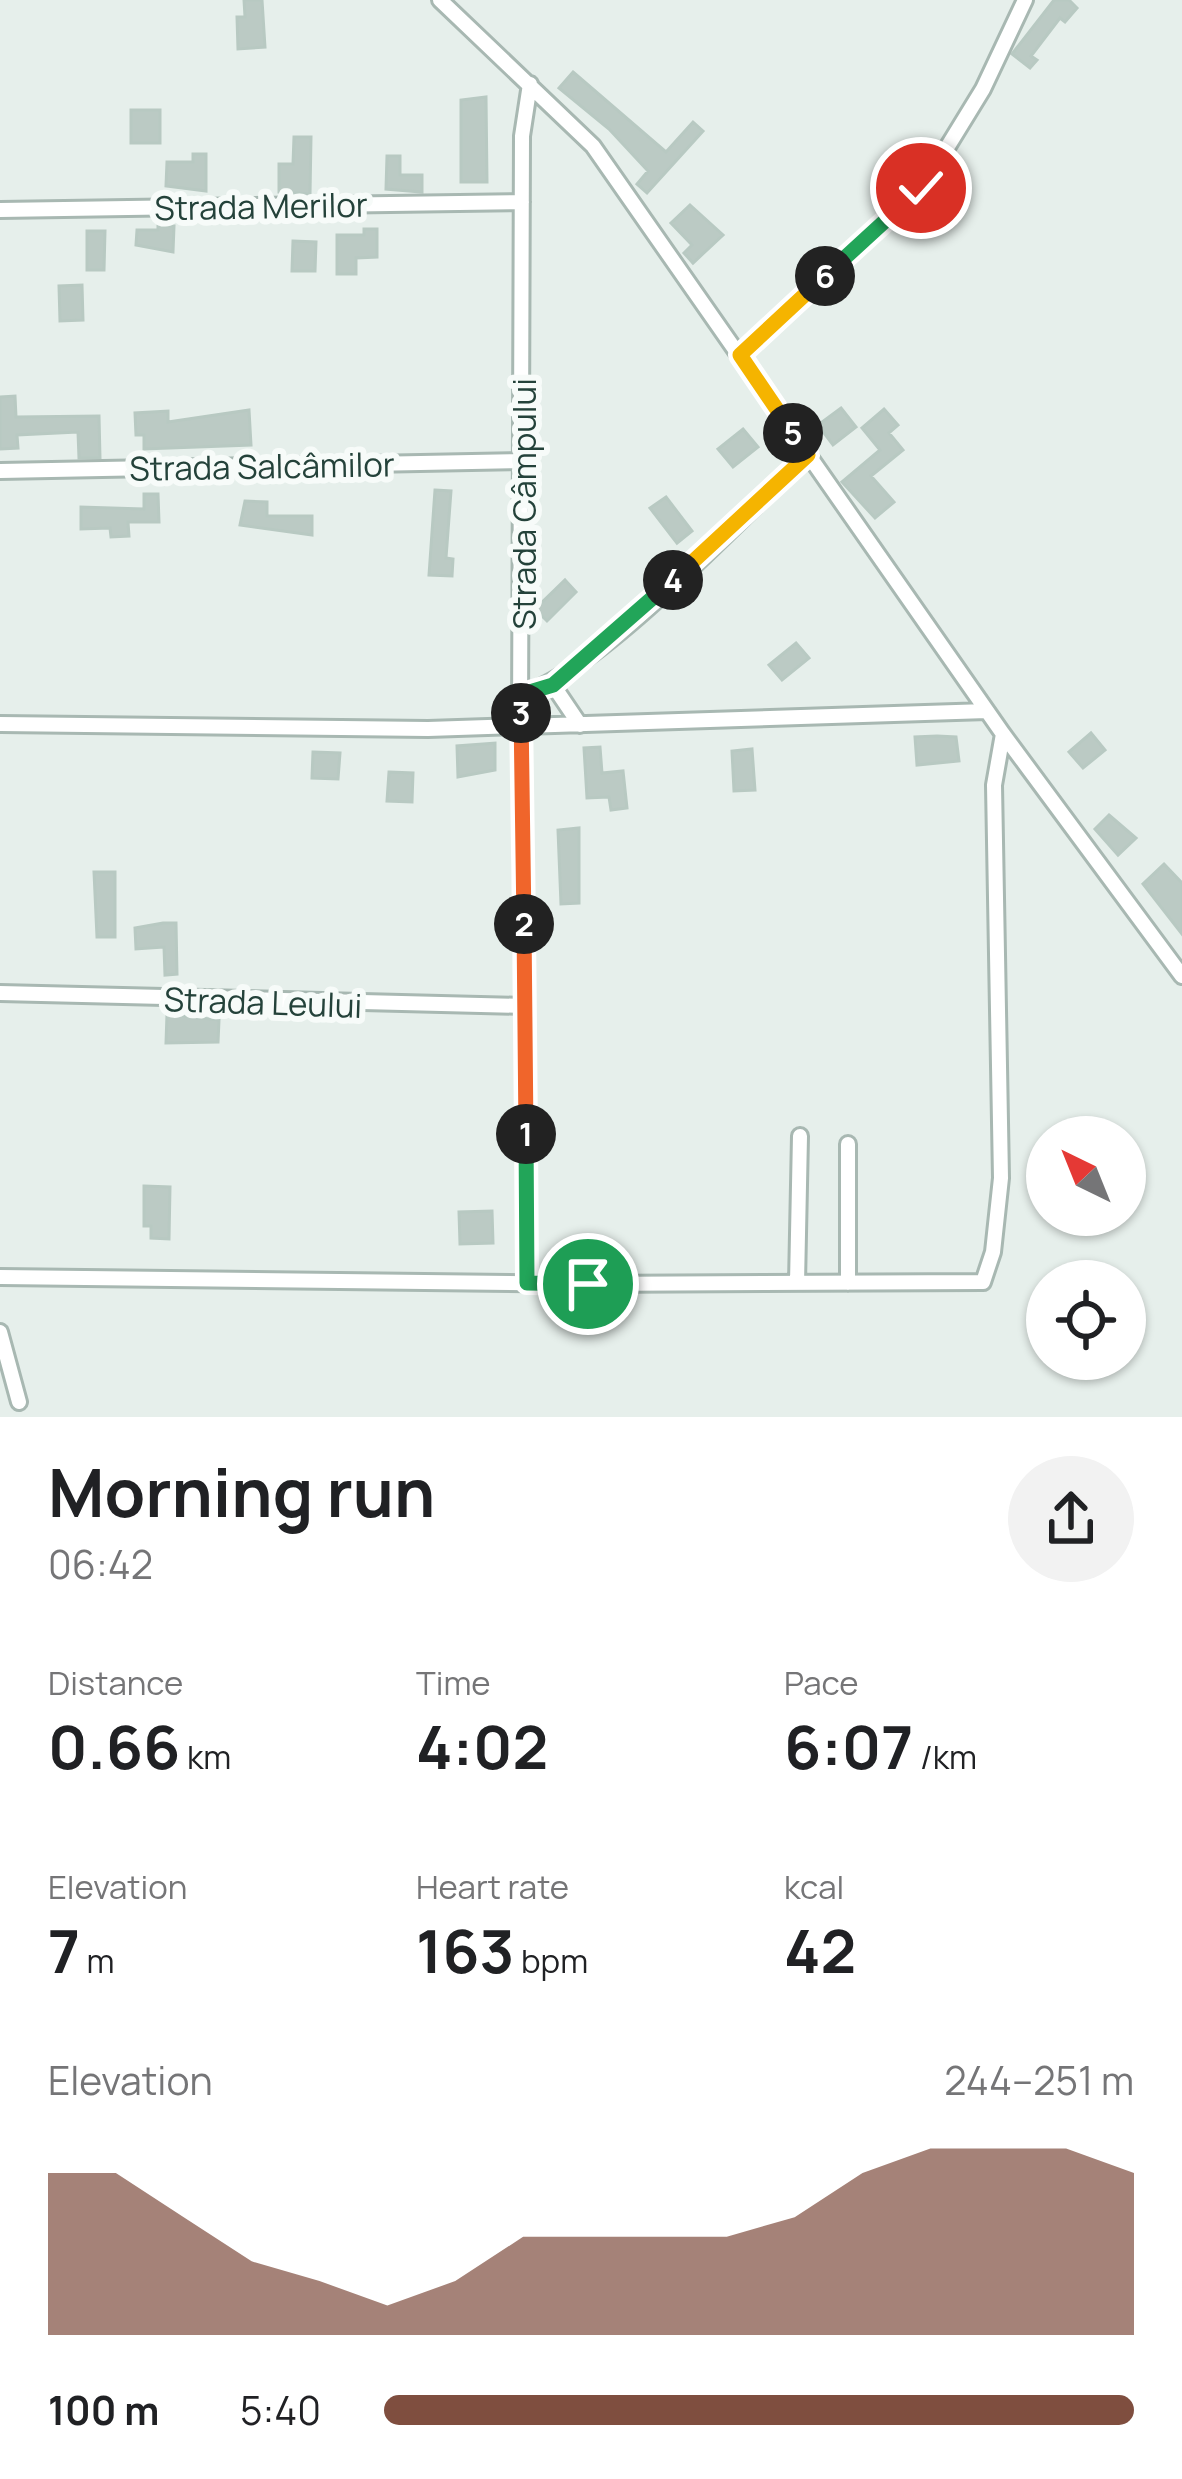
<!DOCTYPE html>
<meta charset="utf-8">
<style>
body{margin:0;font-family:Manrope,sans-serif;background:#f2f2f2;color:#202124;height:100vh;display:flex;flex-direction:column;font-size:45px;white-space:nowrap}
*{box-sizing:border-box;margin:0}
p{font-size:39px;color:#757577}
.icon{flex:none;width:66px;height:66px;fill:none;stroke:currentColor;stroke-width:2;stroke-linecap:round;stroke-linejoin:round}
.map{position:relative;height:1417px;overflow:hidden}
.sheet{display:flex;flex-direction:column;background:#fff;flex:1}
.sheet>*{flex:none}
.needle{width:78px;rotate:317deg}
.fabs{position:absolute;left:1026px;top:1116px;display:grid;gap:24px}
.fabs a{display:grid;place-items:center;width:120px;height:120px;border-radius:50%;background:#fff;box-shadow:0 3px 9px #0004;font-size:60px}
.pin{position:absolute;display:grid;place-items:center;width:102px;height:102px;color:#fff;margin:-51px;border:6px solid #fff;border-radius:50%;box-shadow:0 3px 12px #0007}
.km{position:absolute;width:60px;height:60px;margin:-30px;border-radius:50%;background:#222;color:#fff;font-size:33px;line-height:60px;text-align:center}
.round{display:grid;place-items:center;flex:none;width:126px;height:126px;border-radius:63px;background:#f2f2f2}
.summary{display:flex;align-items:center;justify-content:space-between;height:204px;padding:0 48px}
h1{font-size:66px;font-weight:700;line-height:90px}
.stats{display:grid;grid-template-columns:repeat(3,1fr);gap:18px;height:204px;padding:12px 48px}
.stats div{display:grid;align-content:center}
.stats b{font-size:60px;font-weight:700}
.stats small{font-size:33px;font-weight:400}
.stats p{font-size:33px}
.chart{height:336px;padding:24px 48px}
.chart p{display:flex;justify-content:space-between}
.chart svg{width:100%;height:216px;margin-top:12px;fill:#7f4e3f;opacity:.7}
ul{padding:0 48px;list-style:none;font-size:39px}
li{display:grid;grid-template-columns:192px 144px 1fr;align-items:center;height:90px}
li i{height:30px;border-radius:15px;background:#7f4e3f}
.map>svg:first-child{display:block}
.building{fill:#bbcac4;stroke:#b8c9c2;stroke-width:3}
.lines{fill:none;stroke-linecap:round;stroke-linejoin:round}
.minor-casing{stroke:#a8b8b2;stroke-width:20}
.minor{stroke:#fff;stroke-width:14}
.split-1-casing{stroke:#fff;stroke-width:24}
.split-2-casing{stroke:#fff;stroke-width:24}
.split-3-casing{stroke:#fff;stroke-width:24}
.split-4-casing{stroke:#fff;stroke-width:24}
.split-5-casing{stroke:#fff;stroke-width:24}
.split-6-casing{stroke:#fff;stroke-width:24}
.split-7-casing{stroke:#fff;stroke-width:24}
.split-1{stroke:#22a559;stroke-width:15}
.split-2{stroke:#f0652b;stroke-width:15}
.split-3{stroke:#f0652b;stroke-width:15}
.split-4{stroke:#22a559;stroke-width:15}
.split-5{stroke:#f5b400;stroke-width:15}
.split-6{stroke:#f5b400;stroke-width:15}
.split-7{stroke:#22a559;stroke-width:15}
.labels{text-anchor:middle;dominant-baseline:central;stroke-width:12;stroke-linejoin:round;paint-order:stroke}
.street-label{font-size:33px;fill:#24423a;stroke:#f7fbf9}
</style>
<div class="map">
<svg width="1182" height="1417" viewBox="0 0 1182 1417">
<rect width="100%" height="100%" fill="#e6efeb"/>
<path class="building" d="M244,0H262L265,47L238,49L237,17H245Z
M1054,0H1069L1077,8L1065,22L1060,18L1031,56L1037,60L1030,68L1012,54Z
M573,72L666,152L693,122L703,131L647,193L637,184L648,171L609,129L559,88Z
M486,97L487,182H461V100Z
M131,110H160V143H131Z
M294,137H311L310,194L279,192V164H293Z
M193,154H206V191L166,186L167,162H193Z
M387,156H400V175H422V192L386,189Z
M690,205L723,235L693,263L684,253L692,245L671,223Z
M158,226H174L173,252L136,245L137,230H158Z
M364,229H377V257L356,258V274H337V235H364Z
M87,231H105L104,270H87Z
M293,241L316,242L315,271H292Z
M82,285L83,320L60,321L59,286Z
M15,396L16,417L99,416L100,458H79L78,432L17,435L18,448L0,449V397Z
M841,408L856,427L833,445L818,425Z
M884,409L898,425L889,433L903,450L871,476L894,502L875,518L842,482L880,450L862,428Z
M249,410L251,445L144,449V435H136L135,413L168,411V422Z
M743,429L758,447L733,467L718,449Z
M435,490L451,491L446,558L453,559L452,576L429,575Z
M144,494H158L159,522H128L129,536L111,537L110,528L81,529V507L144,509Z
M666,497L692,531L677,543L650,508Z
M245,501L267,502V516H312V535L240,525Z
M565,580L576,592L547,621L535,609Z
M796,643L809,658L782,680L769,665Z
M1091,733L1105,750L1083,768L1069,752Z
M937,736L956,737L959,761L917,765L915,737Z
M495,743V770L458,777L457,746Z
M600,747L602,773L623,771L627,808L611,810L609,797L587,798L584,748Z
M752,749L755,790L734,791L732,751Z
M313,752L340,753L338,779L312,778Z
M389,772L413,773L412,802L387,801Z
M1109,815L1136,838L1118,855L1095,829Z
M579,828V903L561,904L558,830Z
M1164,864L1182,883V934L1143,884Z
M94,872H115V937H97Z
M163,923H176L177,974L165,975L164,947L136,949L135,928Z
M167,1014L219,1020L218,1042L166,1043Z
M144,1186L170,1187L169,1239L151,1238V1226H144Z
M492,1211L493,1243L460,1244L459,1212Z"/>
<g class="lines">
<defs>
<path id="minor" d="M440,0L593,146L1003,734L1182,976
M0,210L522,202
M740,355L929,177L983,89L1025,0
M0,471L523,461
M553,685L580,725
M523,694C600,670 743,516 808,455
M0,724L428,729L987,711
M0,993L525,1006
M0,1277L588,1284L983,1282L993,1252L1001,1178L994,785L1003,734
M527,1283L520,725L522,136L530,84
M797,1283L800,1136
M848,1283V1144
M0,1332L19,1402"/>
</defs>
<use href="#minor" class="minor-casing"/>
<use href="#minor" class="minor"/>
</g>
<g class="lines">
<defs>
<path id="split-1" d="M526,1134L527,1283L588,1284"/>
<path id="split-2" d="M524,924L526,1134"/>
<path id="split-3" d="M521,713L524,924"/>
<path id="split-4" d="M521,713L523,694L553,685L673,580"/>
<path id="split-5" d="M673,580L808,455L793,433"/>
<path id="split-6" d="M793,433L740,355L825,276"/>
<path id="split-7" d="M825,276L921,188"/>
</defs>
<use href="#split-1" class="split-1-casing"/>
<use href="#split-2" class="split-2-casing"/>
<use href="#split-3" class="split-3-casing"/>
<use href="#split-4" class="split-4-casing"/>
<use href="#split-5" class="split-5-casing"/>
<use href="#split-6" class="split-6-casing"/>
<use href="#split-7" class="split-7-casing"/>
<use href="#split-1" class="split-1"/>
<use href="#split-2" class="split-2"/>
<use href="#split-3" class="split-3"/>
<use href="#split-4" class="split-4"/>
<use href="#split-5" class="split-5"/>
<use href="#split-6" class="split-6"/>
<use href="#split-7" class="split-7"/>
</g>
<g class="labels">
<g class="street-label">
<text transform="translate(261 206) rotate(-1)">Strada Merilor</text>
<text transform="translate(262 466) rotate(-1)">Strada Salcâmilor</text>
<text transform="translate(523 504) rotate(-90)">Strada Câmpului</text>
<text transform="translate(263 1002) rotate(2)">Strada Leului</text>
</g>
</g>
</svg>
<div class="fabs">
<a><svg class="needle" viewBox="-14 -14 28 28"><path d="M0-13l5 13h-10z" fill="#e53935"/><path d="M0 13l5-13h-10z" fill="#757577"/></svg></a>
<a><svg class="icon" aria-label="locate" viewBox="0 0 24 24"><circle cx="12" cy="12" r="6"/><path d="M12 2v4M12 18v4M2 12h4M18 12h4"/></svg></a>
</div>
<div class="pin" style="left:588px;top:1284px;background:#1e9e55"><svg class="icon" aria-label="arrive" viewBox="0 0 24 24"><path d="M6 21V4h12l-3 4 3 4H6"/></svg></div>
<div class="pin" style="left:921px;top:188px;background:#d93025"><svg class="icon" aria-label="check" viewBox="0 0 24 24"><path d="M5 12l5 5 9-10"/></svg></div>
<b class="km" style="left:526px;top:1134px">1</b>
<b class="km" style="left:524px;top:924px">2</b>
<b class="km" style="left:521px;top:713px">3</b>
<b class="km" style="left:673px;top:580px">4</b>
<b class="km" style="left:793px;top:433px">5</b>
<b class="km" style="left:825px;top:276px">6</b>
</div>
<section class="sheet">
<div class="summary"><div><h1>Morning run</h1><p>06:42</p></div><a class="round"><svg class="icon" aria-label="share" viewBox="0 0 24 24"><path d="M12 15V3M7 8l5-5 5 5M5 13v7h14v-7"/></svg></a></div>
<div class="stats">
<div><p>Distance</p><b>0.66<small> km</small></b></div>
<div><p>Time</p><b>4:02</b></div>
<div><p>Pace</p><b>6:07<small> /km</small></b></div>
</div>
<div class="stats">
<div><p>Elevation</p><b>7<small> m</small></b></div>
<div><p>Heart rate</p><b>163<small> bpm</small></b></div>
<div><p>kcal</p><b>42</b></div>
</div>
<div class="chart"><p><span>Elevation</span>244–251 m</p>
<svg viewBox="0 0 160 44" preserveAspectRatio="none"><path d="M0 44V11L10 11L20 20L30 29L40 33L50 38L60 33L70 24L80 24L90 24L100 24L110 20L120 11L130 6L140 6L150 6L160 11V44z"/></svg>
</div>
<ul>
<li><b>100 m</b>5:40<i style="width:100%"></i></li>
</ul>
</section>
